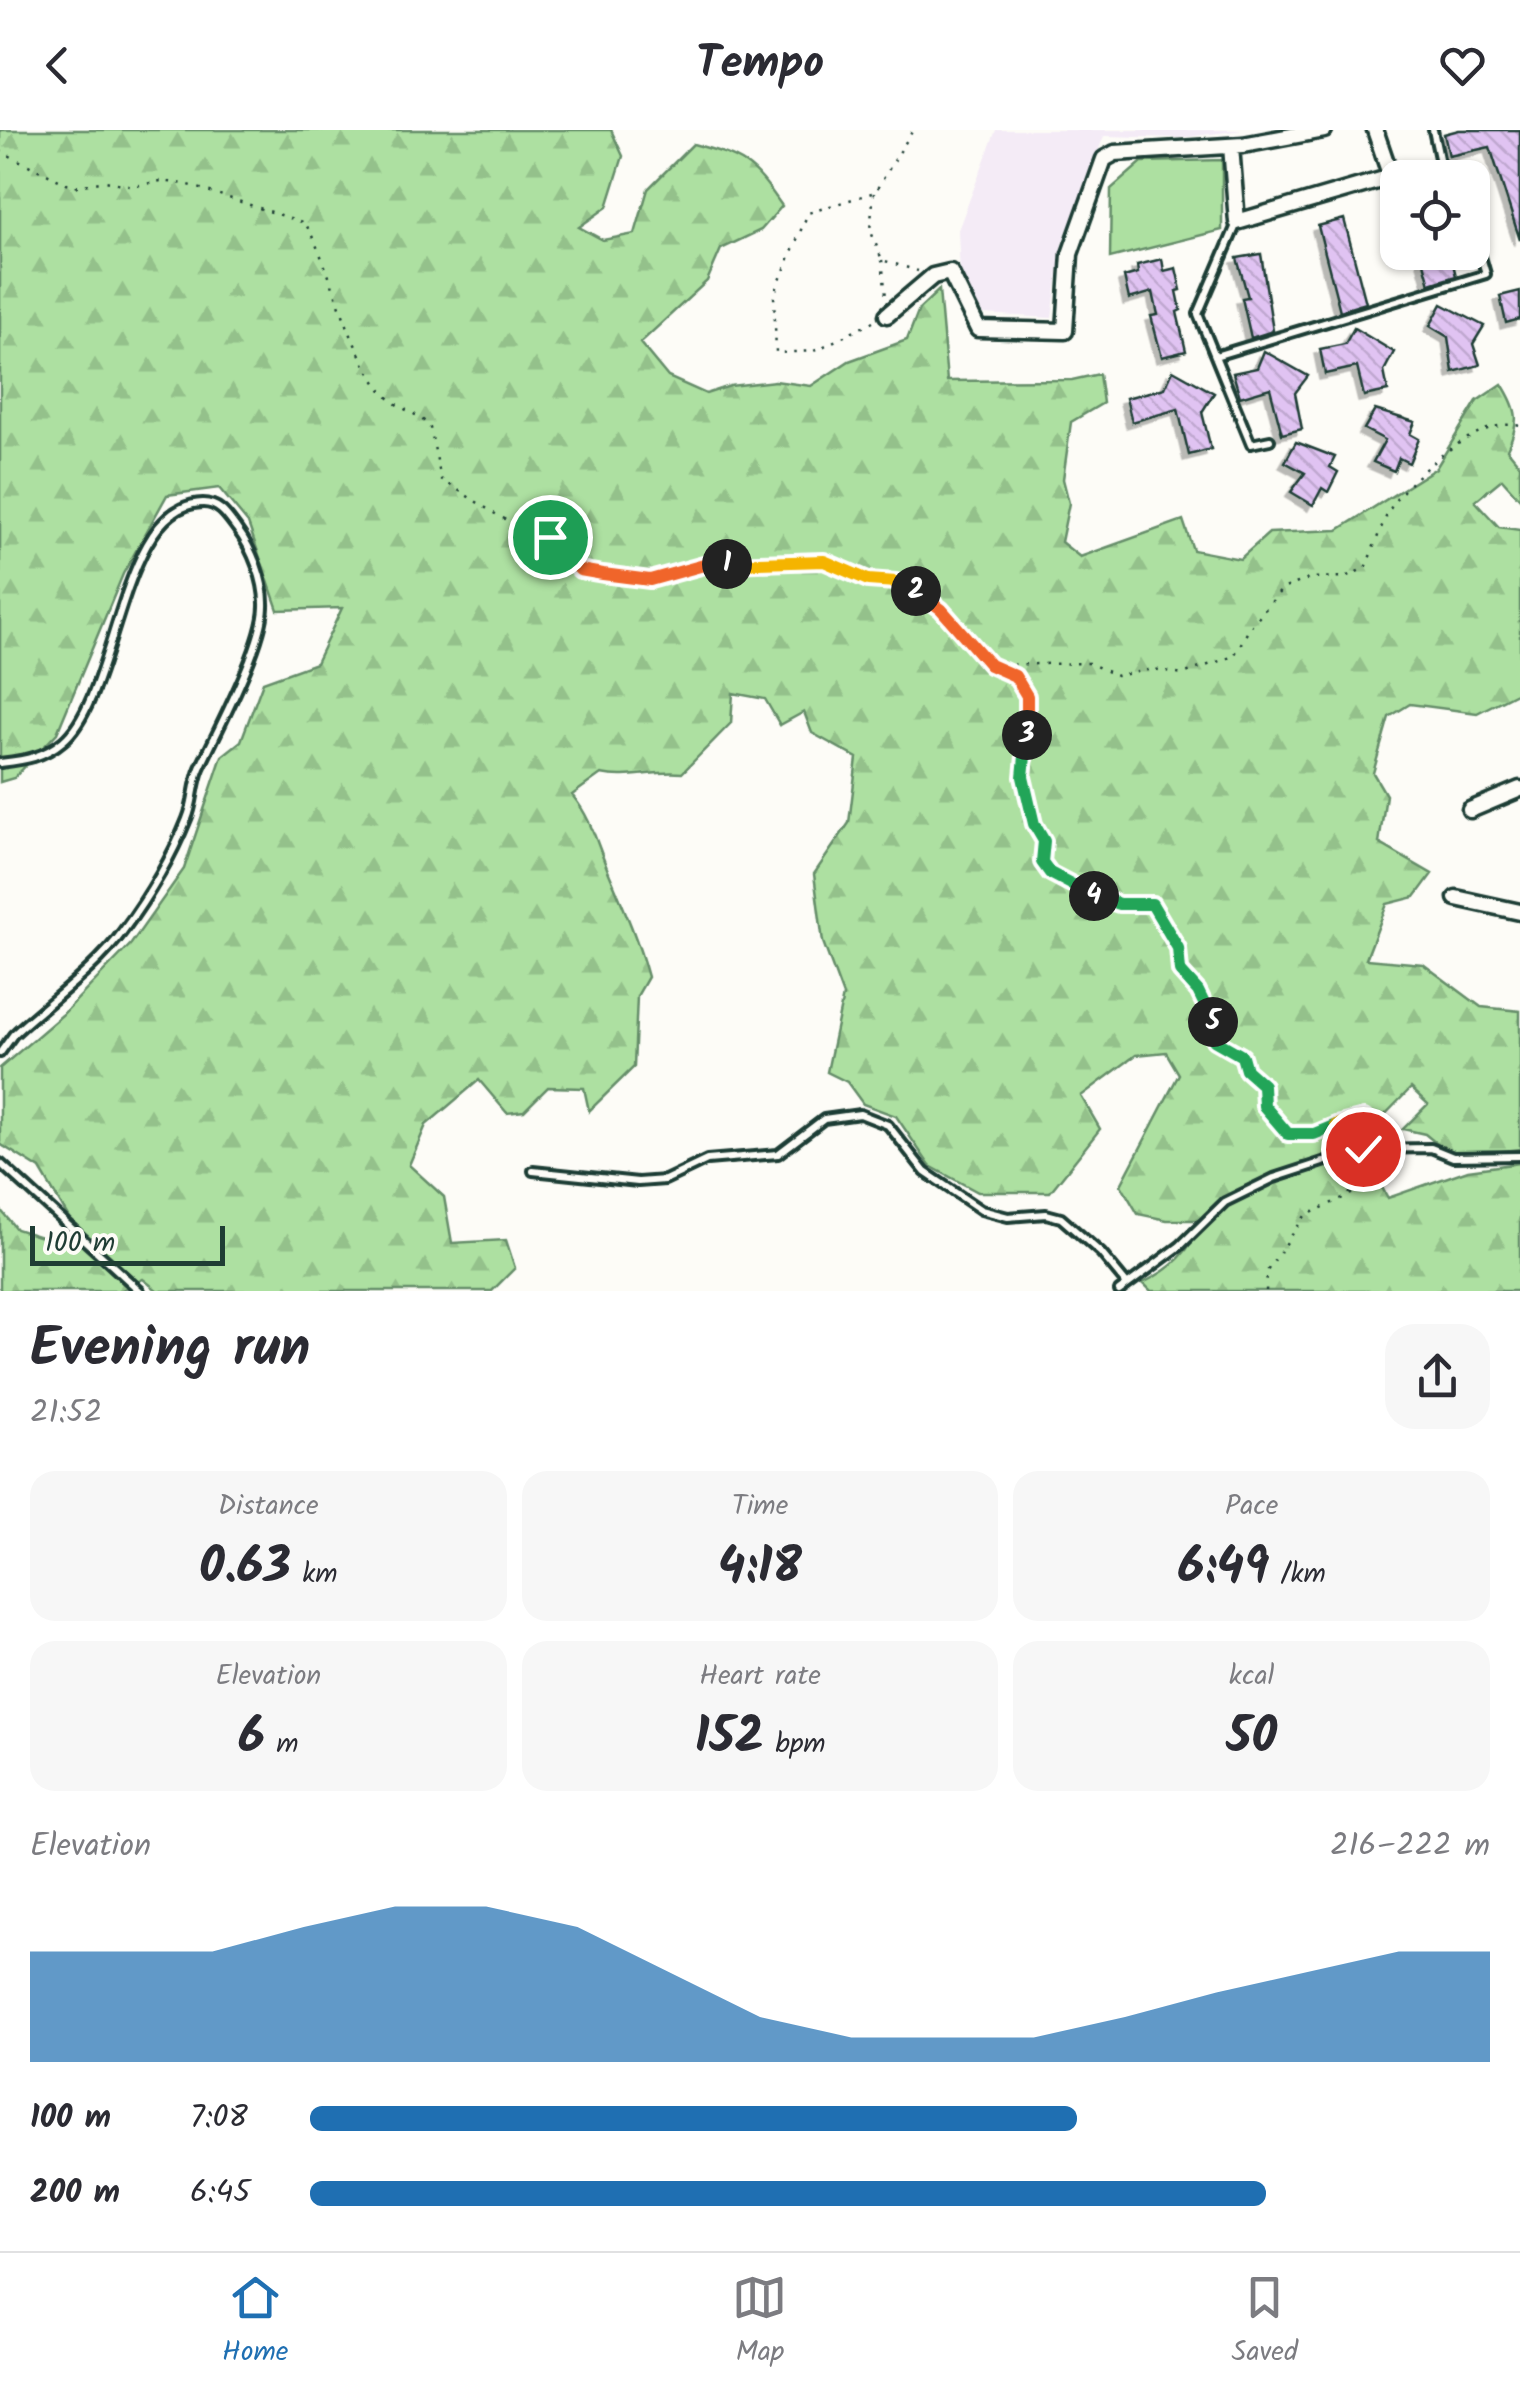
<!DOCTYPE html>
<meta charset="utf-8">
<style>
body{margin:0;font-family:Kalam,sans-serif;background:#f7f7f7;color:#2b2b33;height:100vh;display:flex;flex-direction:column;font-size:38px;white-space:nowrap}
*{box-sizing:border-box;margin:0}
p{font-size:32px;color:#7c7c81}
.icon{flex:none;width:55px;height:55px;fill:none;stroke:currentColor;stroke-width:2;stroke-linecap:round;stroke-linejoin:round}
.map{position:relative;height:1161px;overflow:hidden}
.drawer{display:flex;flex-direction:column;background:#fff;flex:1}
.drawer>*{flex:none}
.tools{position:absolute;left:1380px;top:30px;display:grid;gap:20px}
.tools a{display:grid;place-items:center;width:110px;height:110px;border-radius:20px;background:#fff;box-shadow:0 2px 8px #0004;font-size:50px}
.scale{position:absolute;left:30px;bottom:25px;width:195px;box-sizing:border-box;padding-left:10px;border:5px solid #1f3d34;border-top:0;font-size:28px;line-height:35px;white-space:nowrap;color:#1f3d34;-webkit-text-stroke:8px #fdfcf7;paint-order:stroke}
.pin{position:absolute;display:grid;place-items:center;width:85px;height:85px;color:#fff;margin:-42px;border:5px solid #fff;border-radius:50%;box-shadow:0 2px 10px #0007}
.km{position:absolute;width:50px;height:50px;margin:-25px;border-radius:50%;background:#222;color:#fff;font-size:28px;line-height:50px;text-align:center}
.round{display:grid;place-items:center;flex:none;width:105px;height:105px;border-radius:30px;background:#f7f7f7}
.headline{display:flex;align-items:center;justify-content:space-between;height:170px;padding:0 30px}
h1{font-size:55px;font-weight:600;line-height:75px}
.metrics{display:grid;grid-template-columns:repeat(3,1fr);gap:15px;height:170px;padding:10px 30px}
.metrics div{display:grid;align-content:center;border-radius:25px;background:#f7f7f7;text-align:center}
.metrics b{font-size:50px;font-weight:600}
.metrics small{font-size:28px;font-weight:400}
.metrics p{font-size:28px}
.chart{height:280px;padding:20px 30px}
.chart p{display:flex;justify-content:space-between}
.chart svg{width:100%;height:180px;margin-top:10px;fill:#1f6fb2;opacity:.7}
ul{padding:0 30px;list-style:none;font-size:32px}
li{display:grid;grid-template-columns:160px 120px 1fr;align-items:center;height:75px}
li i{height:25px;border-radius:12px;background:#1f6fb2}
header{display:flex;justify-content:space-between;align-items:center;height:130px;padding:0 30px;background:#fff;font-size:45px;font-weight:600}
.menu{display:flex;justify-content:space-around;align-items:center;height:140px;border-top:2px solid #e1e1e2;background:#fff;font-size:28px;color:#7c7c81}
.menu a{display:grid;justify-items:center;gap:5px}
.menu .on{color:#1f6fb2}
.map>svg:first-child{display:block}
.built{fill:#f4ebf6}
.forest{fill:url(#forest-firs);stroke:#668e6a;stroke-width:2.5}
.green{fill:#ade0a1;stroke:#668e6a;stroke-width:2.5}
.building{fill:url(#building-back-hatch);stroke:#1f3d34;stroke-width:2.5;filter:url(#shadow)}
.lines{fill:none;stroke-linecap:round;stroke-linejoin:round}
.lane-casing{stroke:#1f3d34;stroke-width:14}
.street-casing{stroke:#1f3d34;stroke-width:21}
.path{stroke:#1f3d34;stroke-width:2.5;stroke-dasharray:2.5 8;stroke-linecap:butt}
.lane{stroke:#fdfcf7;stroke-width:6}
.street{stroke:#fdfcf7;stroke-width:14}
.split-1-casing{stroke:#fff;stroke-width:20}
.split-2-casing{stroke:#fff;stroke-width:20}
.split-3-casing{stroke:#fff;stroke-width:20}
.split-4-casing{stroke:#fff;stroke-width:20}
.split-5-casing{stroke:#fff;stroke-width:20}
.split-6-casing{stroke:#fff;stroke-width:20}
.split-7-casing{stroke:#fff;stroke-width:20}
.split-1{stroke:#f0652b;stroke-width:12}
.split-2{stroke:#f5b400;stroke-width:12}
.split-3{stroke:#f0652b;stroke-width:12}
.split-4{stroke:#22a559;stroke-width:12}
.split-5{stroke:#22a559;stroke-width:12}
.split-6{stroke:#22a559;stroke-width:12}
.split-7{stroke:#f5b400;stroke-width:12}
</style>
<header><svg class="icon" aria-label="back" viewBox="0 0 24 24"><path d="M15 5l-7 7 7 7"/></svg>Tempo<svg class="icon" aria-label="heart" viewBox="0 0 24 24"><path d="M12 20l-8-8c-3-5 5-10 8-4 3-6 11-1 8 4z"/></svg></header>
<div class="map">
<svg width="1520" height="1161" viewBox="0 0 1520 1161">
<defs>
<pattern id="forest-firs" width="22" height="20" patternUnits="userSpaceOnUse" patternTransform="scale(2.5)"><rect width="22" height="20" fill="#ade0a1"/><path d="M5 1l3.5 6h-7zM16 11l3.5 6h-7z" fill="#94c18b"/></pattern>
<pattern id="building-back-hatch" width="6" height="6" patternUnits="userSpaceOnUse" patternTransform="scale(2.5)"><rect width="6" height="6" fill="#e0c3f2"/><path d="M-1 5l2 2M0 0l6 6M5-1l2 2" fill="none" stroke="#c0a8d0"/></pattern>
<filter id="shadow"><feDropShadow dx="-5.5" dy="5.5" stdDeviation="0" flood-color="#0004"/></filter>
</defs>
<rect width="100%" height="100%" fill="#fdfcf7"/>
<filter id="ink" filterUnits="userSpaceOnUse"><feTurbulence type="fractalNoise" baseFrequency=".01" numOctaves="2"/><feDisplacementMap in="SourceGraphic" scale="20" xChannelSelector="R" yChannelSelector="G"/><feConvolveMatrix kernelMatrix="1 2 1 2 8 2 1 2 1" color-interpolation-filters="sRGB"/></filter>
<g filter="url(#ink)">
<path class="built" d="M996,0H1242L1179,8L1104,6L1062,114L1052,188L983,184L960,146L958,100Z"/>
<path class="forest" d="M0,0H611L623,26L607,77L579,97L603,110L635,104L648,59L693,14C745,28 752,32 782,76L761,100L721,119L707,151L640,213L668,247L706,264L730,256L775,251L811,256L849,231L907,210L919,179L939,160L947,251L1072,250L1099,244L1103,273L1071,292L1063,349L1069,373L1061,412L1080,427L1183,390L1193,420L1240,429L1269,403L1338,400L1436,338L1477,271L1502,254C1519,281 1520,292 1507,319L1520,335V369L1502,349L1475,371L1499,397L1520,400V561L1477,583L1410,574L1389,587L1373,643L1386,665L1379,713L1432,744L1415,767L1387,774L1366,829L1423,834L1481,877L1520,881V1019L1453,1027L1425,1004L1403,999L1428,974L1411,958L1374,996L1393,1022L1380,1054L1388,1068L1468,1040L1520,1033V1161H1151L1143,1153C1171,1139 1193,1121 1200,1090H1167L1138,1084L1121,1055L1179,944L1166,922L1136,925L1081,966L1100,999L1050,1062H978L930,1036L896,986L863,974L847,952L827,942L843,866L823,812L814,744L849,693L857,628L812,603L804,582L780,595L765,569L733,563L731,593L682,643C653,640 629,650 601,644L572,665C592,689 597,715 609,743C624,778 638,810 648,847L637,866L634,937L589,981L584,958L548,957L524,981L507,983L479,950L426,995L409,1035L444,1067L452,1113L506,1110L515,1138L492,1161H158L143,1149L120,1161H0V1079L16,1099L60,1113L69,1088L40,1039L0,1014V938L62,885L131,814L184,739L222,626L241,611L263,552L316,533L342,478L278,480L248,393L219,358L167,365L123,444L57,603L14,648L0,652Z"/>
<path class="green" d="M1222,30V100L1110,128L1111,59L1142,32Z"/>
<path class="building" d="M1459,0H1520V110L1490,17L1449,26L1444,4Z
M1344,89L1366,173L1340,181L1318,96Z
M1421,122H1450L1456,146L1430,154Z
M1261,124L1273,201L1251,208L1242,168L1248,167L1237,128Z
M1162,129L1164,141L1176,138L1181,160L1177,161L1181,180L1177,182L1186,221L1162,227L1151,186L1158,185L1153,162L1129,169L1124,147L1138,143L1137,135Z
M1520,161V189L1506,193L1500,166Z
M1442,174L1484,196L1473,214L1480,235L1453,242L1448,207L1430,196Z
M1354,198L1394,222L1384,241L1388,261L1364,266L1357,237L1325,244L1320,219L1345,214Z
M1264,221L1308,246L1295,263L1302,299L1282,304L1270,258L1240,267L1233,243L1257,238Z
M1173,240L1214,263L1202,282L1211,319L1189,325L1178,279L1132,292L1126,268L1165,258Z
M1375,280L1415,292L1410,304L1419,309L1409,333L1399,328L1394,341L1373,332L1385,310L1364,299Z
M1296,312L1335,327L1330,337L1338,342L1328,362L1322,358L1313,375L1291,362L1305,343L1285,332Z"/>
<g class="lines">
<defs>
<path id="lane" d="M1433,0L1440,33L1453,48
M1237,93L1198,184L1215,226L1486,144L1472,95
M1215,226L1251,314L1270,310
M0,633C24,630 43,628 63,611C118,566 119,374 203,373C220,373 228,387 237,399C252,419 265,451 264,477C263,516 218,599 200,638C193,654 194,673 187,689C171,729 149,766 123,801C95,840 48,872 13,905L0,923
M0,1033L140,1161
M533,1041L638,1052L665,1050L707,1030L778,1024L824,989L860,984L888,995L925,1042L981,1080L1008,1087L1046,1084L1061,1088L1101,1123L1125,1152
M1119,1161L1180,1116L1225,1072L1274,1048L1363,1019L1431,1018L1453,1027L1520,1026"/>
<path id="street" d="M1231,16L1237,92L1391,47L1375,0
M887,185L933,146L950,142L978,199L1065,201L1070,124L1104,29L1115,23L1243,15L1324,0
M1470,680L1520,659
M1456,768L1520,782"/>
</defs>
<use href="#lane" class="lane-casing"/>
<use href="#street" class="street-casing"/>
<path class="path" d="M0,21L73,57L105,51L135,56L161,51L186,54L305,93C335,144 347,223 387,266C399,280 419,282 430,298L441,349L500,387L550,407L580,440L650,450L704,435L744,431H824L868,450L897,452L916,461L941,479L991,535L1015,546L1027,566L1023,647L1034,694L1044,711L1043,732L1050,743L1083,763L1119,774H1152L1178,818L1179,841L1197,861L1215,896V910L1242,926L1247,940L1263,955L1264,976L1287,1004H1314L1364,988L1371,1010
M874,63L870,99L882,130L918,141
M882,130L886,167
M873,192L814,221L776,223L774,165L808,83L875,62L913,0
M992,535L1089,533L1117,546L1153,539L1183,544L1234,526L1249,499L1282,459L1311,448L1345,447L1365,438C1375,417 1383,386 1398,367C1421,338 1482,286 1520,296
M1349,1064L1365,1045L1370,1027
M1266,1161L1267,1141L1305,1086L1370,1055L1399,1027"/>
<use href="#lane" class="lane"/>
<use href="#street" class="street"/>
</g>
</g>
<g class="lines" filter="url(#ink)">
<defs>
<path id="split-1" d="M550,407L580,440L603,444L650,450L704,435L727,434"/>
<path id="split-2" d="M727,434L824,431L868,450L896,452L916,461"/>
<path id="split-3" d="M916,461L941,479L990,535L1015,546L1027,566V605"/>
<path id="split-4" d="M1027,605L1023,647L1034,694L1044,711L1042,732L1050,743L1094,766"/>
<path id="split-5" d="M1094,766L1119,774H1152L1178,818L1180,841L1198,861L1213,892"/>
<path id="split-6" d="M1213,892L1214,910L1242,926L1246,940L1263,955L1264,976L1288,1004H1314L1336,995"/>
<path id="split-7" d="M1336,995L1364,988L1372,1002L1370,1019H1363"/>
</defs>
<use href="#split-1" class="split-1-casing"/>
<use href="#split-2" class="split-2-casing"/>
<use href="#split-3" class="split-3-casing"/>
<use href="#split-4" class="split-4-casing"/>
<use href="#split-5" class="split-5-casing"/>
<use href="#split-6" class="split-6-casing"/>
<use href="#split-7" class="split-7-casing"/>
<use href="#split-1" class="split-1"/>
<use href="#split-2" class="split-2"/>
<use href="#split-3" class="split-3"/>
<use href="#split-4" class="split-4"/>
<use href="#split-5" class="split-5"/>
<use href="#split-6" class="split-6"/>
<use href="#split-7" class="split-7"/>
</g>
</svg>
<div class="tools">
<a><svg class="icon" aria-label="locate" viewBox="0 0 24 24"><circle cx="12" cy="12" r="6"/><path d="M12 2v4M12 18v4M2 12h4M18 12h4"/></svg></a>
</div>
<div class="scale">100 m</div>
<div class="pin" style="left:550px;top:407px;background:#1e9e55"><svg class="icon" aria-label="arrive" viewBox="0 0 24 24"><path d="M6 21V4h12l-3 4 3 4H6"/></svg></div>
<div class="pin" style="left:1363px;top:1019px;background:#d93025"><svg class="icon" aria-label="check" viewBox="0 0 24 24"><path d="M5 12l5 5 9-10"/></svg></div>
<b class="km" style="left:727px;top:434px">1</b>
<b class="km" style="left:916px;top:461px">2</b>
<b class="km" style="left:1027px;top:605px">3</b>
<b class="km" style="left:1094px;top:766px">4</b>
<b class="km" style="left:1213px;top:892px">5</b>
</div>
<section class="drawer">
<div class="headline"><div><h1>Evening run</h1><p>21:52</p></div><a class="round"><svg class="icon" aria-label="share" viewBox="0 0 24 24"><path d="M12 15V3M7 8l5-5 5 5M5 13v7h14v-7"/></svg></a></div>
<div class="metrics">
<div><p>Distance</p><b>0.63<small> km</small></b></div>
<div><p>Time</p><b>4:18</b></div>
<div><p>Pace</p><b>6:49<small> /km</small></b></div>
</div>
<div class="metrics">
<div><p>Elevation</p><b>6<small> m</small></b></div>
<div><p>Heart rate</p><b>152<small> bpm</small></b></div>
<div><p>kcal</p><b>50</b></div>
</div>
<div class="chart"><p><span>Elevation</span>216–222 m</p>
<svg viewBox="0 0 160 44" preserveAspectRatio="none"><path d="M0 44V17L10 17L20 17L30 11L40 6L50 6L60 11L70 22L80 33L90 38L100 38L110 38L120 33L130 27L140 22L150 17L160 17V44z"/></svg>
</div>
<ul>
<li><b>100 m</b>7:08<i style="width:65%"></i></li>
<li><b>200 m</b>6:45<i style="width:81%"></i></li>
</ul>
</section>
<nav class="menu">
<a class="on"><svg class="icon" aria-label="home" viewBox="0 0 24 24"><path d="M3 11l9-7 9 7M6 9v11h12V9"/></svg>Home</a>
<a><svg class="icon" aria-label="map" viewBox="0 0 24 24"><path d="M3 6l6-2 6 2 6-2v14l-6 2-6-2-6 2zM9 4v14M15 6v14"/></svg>Map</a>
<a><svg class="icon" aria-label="saved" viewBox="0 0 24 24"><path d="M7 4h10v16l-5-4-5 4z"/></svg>Saved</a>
</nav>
